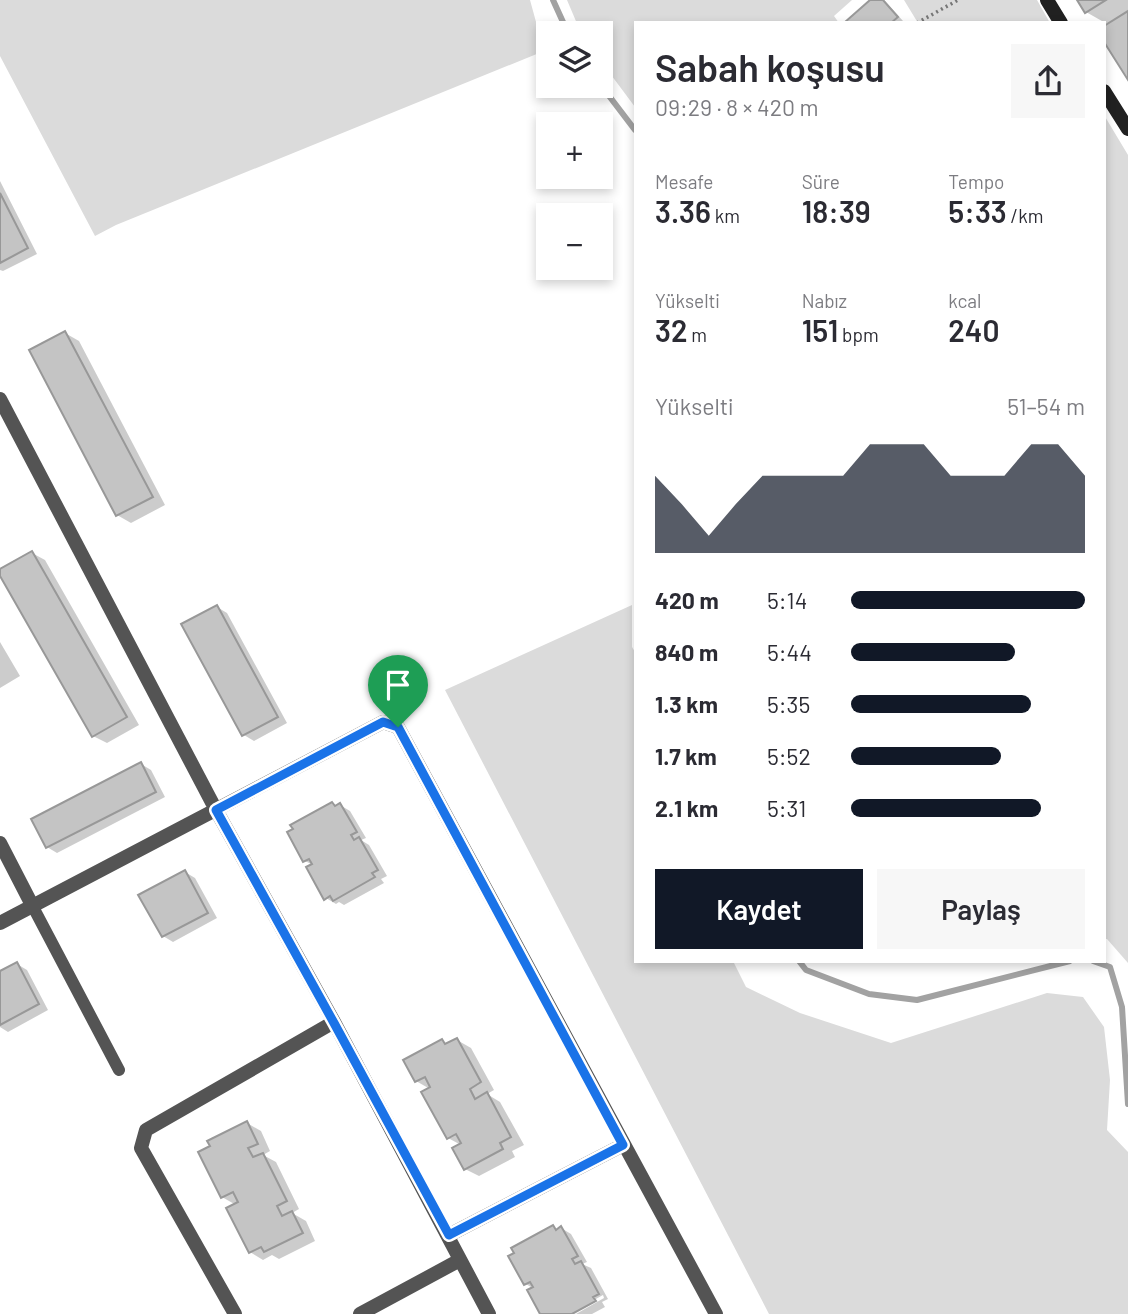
<!DOCTYPE html>
<html lang="tr">
<meta charset="utf-8">
<style>
body{margin:0;font-family:Barlow,sans-serif;background:#f7f7f7;color:#2b2b33;height:100vh;display:flex;flex-direction:column;font-size:26px;white-space:nowrap}
*{box-sizing:border-box;margin:0}
p{font-size:23px;color:#7c7c81}
.icon{flex:none;width:38px;height:38px;fill:none;stroke:currentColor;stroke-width:2;stroke-linecap:round;stroke-linejoin:round}
.map{position:relative;flex:1;overflow:hidden}
.sheet{position:absolute;left:634px;top:21px;width:472px;height:942px;display:flex;flex-direction:column;background:#fff;border-radius:0px;box-shadow:0 4px 10px #0003}
.sheet>*{flex:none}
.buttons{position:absolute;left:536px;top:21px;display:grid;gap:14px}
.buttons a{display:grid;place-items:center;width:77px;height:77px;border-radius:0px;background:#fff;box-shadow:0 4px 10px #0003;font-size:35px}
.pin{position:absolute;display:grid;place-items:center;width:60px;height:60px;color:#fff;margin:-72px -30px;border-radius:50% 50% 50% 0;rotate:-45deg;box-shadow:0 0 7px #0007}
.pin .icon{rotate:45deg}
.round{display:grid;place-items:center;flex:none;width:74px;height:74px;border-radius:0px;background:#f7f7f7}
.overview{display:flex;align-items:center;justify-content:space-between;height:119px;padding:0 21px}
h1{font-size:38px;font-weight:600;line-height:52px}
.metrics{display:grid;grid-template-columns:repeat(3,1fr);gap:10px;height:119px;padding:7px 21px}
.metrics div{display:grid;align-content:center}
.metrics b{font-size:30px;font-weight:600}
.metrics small{font-size:19px;font-weight:400}
.metrics p{font-size:19px}
.chart{height:196px;padding:14px 21px}
.chart p{display:flex;justify-content:space-between}
.chart svg{width:100%;height:126px;margin-top:7px;fill:#111827;opacity:.7}
.action{display:flex;gap:14px;margin-top:auto;padding:14px 21px}
.action a{flex:1;height:80px;border-radius:0px;background:#111827;color:#fff;font-size:28px;font-weight:600;line-height:80px;text-align:center}
.action a+a{background:#f7f7f7;color:#2b2b33}
ul{padding:0 21px;list-style:none;font-size:23px}
li{display:grid;grid-template-columns:112px 84px 1fr;align-items:center;height:52px}
li i{height:18px;border-radius:9px;background:#111827}
.map>svg:first-child{display:block}
.green{fill:#dbdbdb}
.shadow{fill:#0003}
.lines{fill:none;stroke-linecap:round;stroke-linejoin:round}
.stream{stroke:#a2a2a2;stroke-width:6}
.building{fill:#c4c4c4;stroke:#989898;stroke-width:2}
.path{stroke:#767676;stroke-width:3.5;stroke-dasharray:2 3.5;stroke-linecap:butt}
.lane{stroke:#545454;stroke-width:12}
.street{stroke:#545454;stroke-width:14}
.secondary{stroke:#212121;stroke-width:14}
.route-casing{stroke:#fff;stroke-width:14}
.route{stroke:#1a73e8;stroke-width:9}
</style>
<div class="map">
<svg width="1128" height="1314" viewBox="0 0 1128 1314">
<rect width="100%" height="100%" fill="#fff"/>
<path class="green" d="M0,0H530L544,51L116,225L95,236L0,56Z
M567,0H852L834,16L839,23H635V107L600,60V33H581Z
M904,0H1037L1050,23H918Z
M1104,115L1128,155V963L1107,939H1104Z
M632,605V647L635,652V961H733L746,987L800,1013L891,1043L1047,993L1083,997L1104,1027L1110,1080L1107,1130L1128,1152V1314H769L445,690Z"/>
<path class="shadow" d="M873,0H884L903,21L848,22Z
M1079,0H1128V77L1109,25L1086,12Z
M0,181L37,254L3,271L0,270Z
M65,333L79,341L165,505L131,523L117,515Z
M32,553L45,560L139,725L107,743L93,736L0,573V571Z
M217,607L227,613L287,723L254,741L244,735Z
M0,642L20,676L0,688Z
M141,764L151,770L165,797L57,853L47,847Z
M332,804L337,807L340,805L350,811L366,838L361,840L369,845L387,876L381,879L384,883L344,905L339,902L336,904L326,898L313,865L305,861Z
M185,872L195,878L217,918L173,942L163,936Z
M17,964L27,970L48,1010L8,1032L0,1027V973Z
M457,1040L471,1048L494,1090L487,1094L500,1102L524,1145L512,1151L515,1157L479,1176L465,1169L461,1145L448,1138L430,1089L416,1081L442,1041L448,1045Z
M247,1123L261,1131L270,1151L263,1155L276,1162L299,1209L292,1213L306,1221L315,1241L279,1259L272,1255L263,1260L250,1252L236,1205L222,1197Z
M553,1227L558,1230L561,1228L571,1234L587,1262L582,1264L591,1268L608,1299L602,1302L605,1307L592,1314H576L604,1298L603,1295L569,1314H542L534,1289L526,1284Z"/>
<g class="lines">
<path class="stream" d="M553,0L568,33
M600,84L635,130
M799,961L806,970L869,994L917,1000L1070,961
M1093,961L1110,967L1122,1007L1128,1104"/>
</g>
<path class="building" d="M870,0H883L898,17L891,23L845,22Z
M1077,0H1106L1085,13Z
M1128,11V80L1104,42V26Z
M0,193L28,248L0,263Z
M65,331L153,497L116,516L29,350Z
M32,551L127,717L92,737L0,576V569Z
M217,605L278,717L242,736L181,624Z
M141,762L156,792L46,848L31,819Z
M332,802L335,806L340,803L357,832L351,835L354,840L359,837L378,870L372,873L375,877L333,901L330,896L324,900L306,867L312,864L309,859L303,862L287,832L293,829L290,825Z
M185,870L208,913L162,937L138,895Z
M17,962L39,1004L0,1025V971Z
M457,1038L481,1082L470,1089L475,1099L487,1092L511,1137L500,1143L503,1149L464,1170L452,1148L461,1143L456,1134L447,1139L421,1092L430,1087L425,1077L415,1082L403,1060L442,1039L445,1044Z
M247,1121L258,1144L248,1148L253,1157L263,1153L287,1201L277,1206L282,1216L292,1211L303,1233L264,1252L261,1247L249,1253L226,1208L238,1202L233,1192L221,1198L198,1152L210,1146L207,1141Z
M553,1225L556,1230L561,1226L578,1256L572,1259L575,1264L581,1261L599,1294L593,1297L596,1301L572,1314H540L527,1290L533,1287L530,1282L524,1285L508,1256L514,1253L511,1248Z"/>
<g class="lines">
<path class="path" d="M917,23L958,0"/>
<path class="lane" d="M32,905L119,1070"/>
<path class="street" d="M0,399L216,810L334,1022L489,1314
M0,843L32,905
M0,923L383,722L398,727L716,1314
M449,1235L623,1145
M235,1314L141,1148L146,1130L334,1022
M360,1314L460,1260"/>
<path class="secondary" d="M1047,0L1061,23
M1104,91L1128,129"/>
</g>
<g class="lines">
<defs>
<path id="route" d="M383,722L398,727L623,1145L449,1235L334,1023L216,810Z"/>
</defs>
<use href="#route" class="route-casing"/>
<use href="#route" class="route"/>
</g>
</svg>
<div class="buttons">
<a><svg class="icon" aria-label="layers" viewBox="0 0 24 24"><path d="M12 4l9 5-9 5-9-5zM3 14l9 5 9-5"/></svg></a>
<a>+</a>
<a>−</a>
</div>
<div class="pin" style="left:398px;top:727px;background:#1e9e55"><svg class="icon" aria-label="arrive" viewBox="0 0 24 24"><path d="M6 21V4h12l-3 4 3 4H6"/></svg></div>
<section class="sheet">
<div class="overview"><div><h1>Sabah koşusu</h1><p>09:29 · 8 × 420 m</p></div><a class="round"><svg class="icon" aria-label="share" viewBox="0 0 24 24"><path d="M12 15V3M7 8l5-5 5 5M5 13v7h14v-7"/></svg></a></div>
<div class="metrics">
<div><p>Mesafe</p><b>3.36<small> km</small></b></div>
<div><p>Süre</p><b>18:39</b></div>
<div><p>Tempo</p><b>5:33<small> /km</small></b></div>
</div>
<div class="metrics">
<div><p>Yükselti</p><b>32<small> m</small></b></div>
<div><p>Nabız</p><b>151<small> bpm</small></b></div>
<div><p>kcal</p><b>240</b></div>
</div>
<div class="chart"><p><span>Yükselti</span>51–54 m</p>
<svg viewBox="0 0 160 44" preserveAspectRatio="none"><path d="M0 44V17L10 27L20 38L30 27L40 17L50 17L60 17L70 17L80 6L90 6L100 6L110 17L120 17L130 17L140 6L150 6L160 17V44z"/></svg>
</div>
<ul>
<li><b>420 m</b>5:14<i style="width:100%"></i></li>
<li><b>840 m</b>5:44<i style="width:70%"></i></li>
<li><b>1.3 km</b>5:35<i style="width:77%"></i></li>
<li><b>1.7 km</b>5:52<i style="width:64%"></i></li>
<li><b>2.1 km</b>5:31<i style="width:81%"></i></li>
</ul>
<div class="action"><a>Kaydet</a><a>Paylaş</a></div>
</section>
</div>
